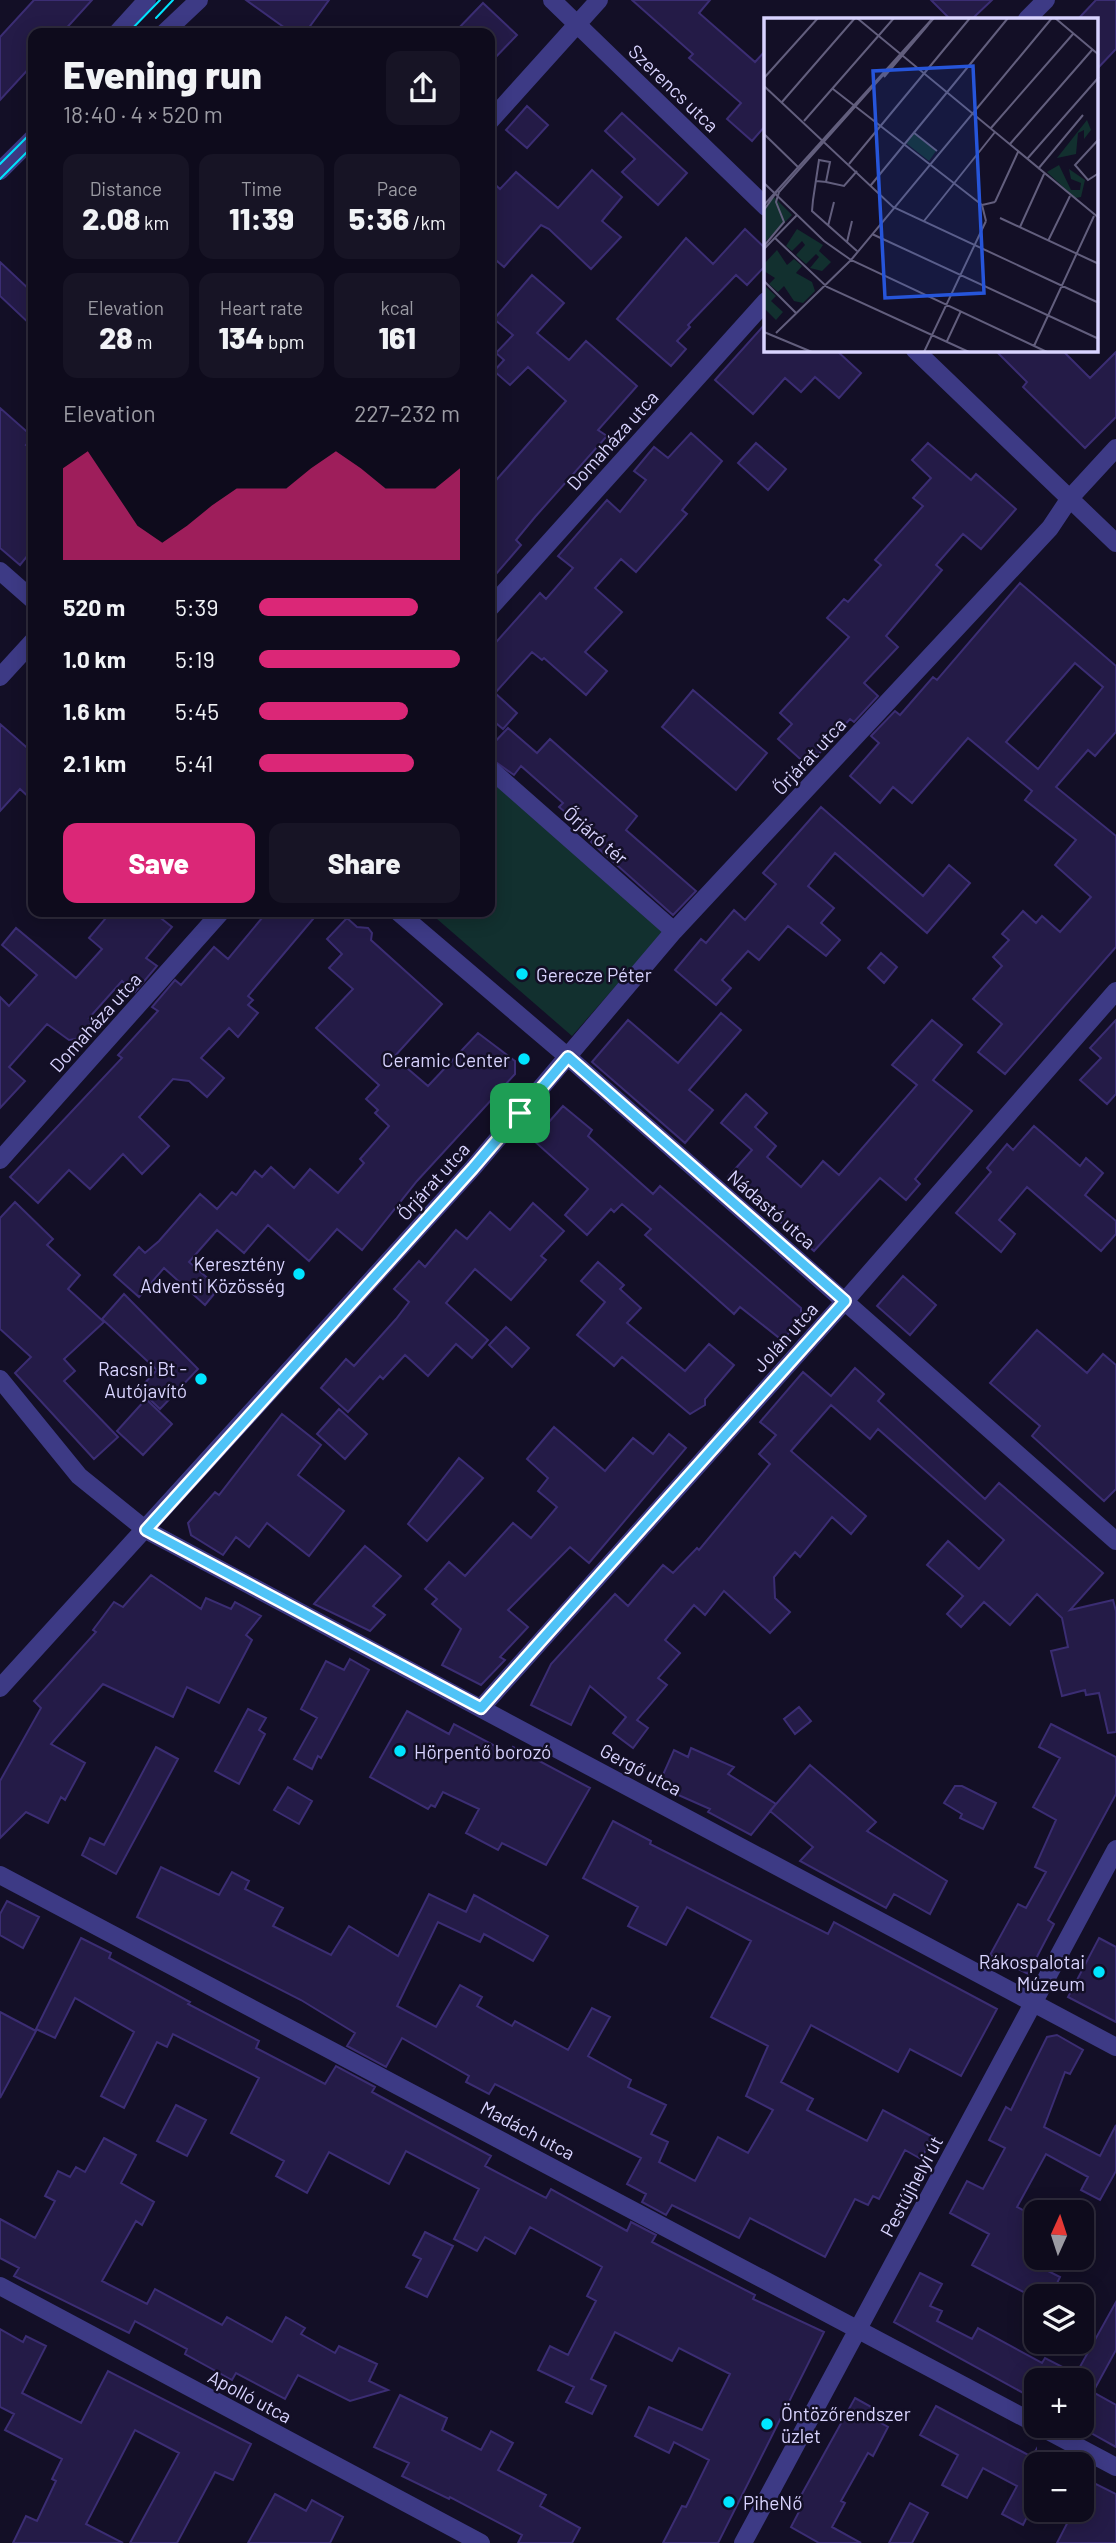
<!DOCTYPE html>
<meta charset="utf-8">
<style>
body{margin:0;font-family:Barlow,sans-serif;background:#171425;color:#f1f3f6;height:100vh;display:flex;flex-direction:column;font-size:26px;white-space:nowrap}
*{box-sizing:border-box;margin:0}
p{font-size:23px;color:#9b9ba3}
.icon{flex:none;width:38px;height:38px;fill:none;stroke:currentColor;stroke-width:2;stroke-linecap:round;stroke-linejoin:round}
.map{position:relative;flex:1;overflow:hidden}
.drawer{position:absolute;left:28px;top:28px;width:467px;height:889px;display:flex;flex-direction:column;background:#0e0b1c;border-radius:14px;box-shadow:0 4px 18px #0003,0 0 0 2px #2e2b3b}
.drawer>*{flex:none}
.needle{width:46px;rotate:3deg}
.fabs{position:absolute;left:1024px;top:2200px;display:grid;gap:14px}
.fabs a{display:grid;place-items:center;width:70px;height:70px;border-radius:14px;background:#0e0b1c;box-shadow:0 4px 18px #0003,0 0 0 2px #2e2b3b;font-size:35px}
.pin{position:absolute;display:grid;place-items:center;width:60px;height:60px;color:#fff;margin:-30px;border-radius:14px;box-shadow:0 4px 10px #0006}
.round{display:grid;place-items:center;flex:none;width:74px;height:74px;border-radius:14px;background:#171425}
.overview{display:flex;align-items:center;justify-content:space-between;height:119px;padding:0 35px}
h1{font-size:38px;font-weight:800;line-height:52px}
.figures{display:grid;grid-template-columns:repeat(3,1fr);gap:10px;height:119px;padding:7px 35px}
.figures div{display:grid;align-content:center;border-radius:14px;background:#171425;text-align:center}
.figures b{font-size:30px;font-weight:800}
.figures small{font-size:19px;font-weight:400}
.figures p{font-size:19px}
.chart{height:196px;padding:14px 35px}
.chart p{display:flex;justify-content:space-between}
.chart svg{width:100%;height:126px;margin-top:7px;fill:#db2777;opacity:.7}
.cta{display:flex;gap:14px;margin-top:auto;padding:14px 35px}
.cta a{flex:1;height:80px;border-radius:14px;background:#db2777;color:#fff;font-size:28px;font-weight:800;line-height:80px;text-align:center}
.cta a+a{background:#171425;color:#f1f3f6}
ul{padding:0 35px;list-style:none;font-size:23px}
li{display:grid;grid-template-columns:112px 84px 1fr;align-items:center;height:52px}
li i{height:18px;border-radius:9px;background:#db2777}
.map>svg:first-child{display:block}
.green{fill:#12302f}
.building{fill:#241b47;stroke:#3b2d73;stroke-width:2;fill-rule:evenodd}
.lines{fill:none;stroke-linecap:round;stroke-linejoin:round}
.minor{stroke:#3d3a85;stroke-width:18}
.tertiary{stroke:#3d3a85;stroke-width:18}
.tram{stroke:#00e5ff;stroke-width:2}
.route-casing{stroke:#fff;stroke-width:14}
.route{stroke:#4fc3f7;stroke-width:9}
.poi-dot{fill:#00e5ff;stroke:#130f26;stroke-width:2.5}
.labels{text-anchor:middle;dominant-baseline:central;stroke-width:5;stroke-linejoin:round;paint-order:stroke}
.street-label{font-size:19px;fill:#d9d4ff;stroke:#130f26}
.poi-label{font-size:19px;fill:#d9d4ff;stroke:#130f26;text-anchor:start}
.inset-road{fill:none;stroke:#625e7d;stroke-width:2}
.view{fill:#2655da;fill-opacity:0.15;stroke:#2655da;stroke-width:3.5}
.inset-edge{fill:none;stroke:#d9d4ff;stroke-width:3.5}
</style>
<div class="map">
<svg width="1116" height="2543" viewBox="0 0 1116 2543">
<rect width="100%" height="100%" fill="#130f26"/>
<path class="green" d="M490,780L663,932L572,1036L429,912H490Z"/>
<path class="building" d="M34,0H92L62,33H33V64L0,100V37Z
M246,0H329L305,33H292Z
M632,0H710L699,13L755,62L766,50V125L752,141L727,119L741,103L689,58L693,54Z
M931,0H992L972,19H950Z
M1096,0H1116V49L1097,69V19H1078Z
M483,3L517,35L490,63V33H454Z
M527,106L548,125L527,148L506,130Z
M622,113L687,173L658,205L622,172L635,159L605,131Z
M592,170L622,197L602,221L621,237L591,269L549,229L541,225L504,267L490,255V180L500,189L516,172L558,208Z
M745,229L766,249V265L747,285L736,275L688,325L690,327L677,341L686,349L671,366L617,319L686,238L713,264Z
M0,262L33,293V327L0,296Z
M532,275L564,303L537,333L569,360L586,341L637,386L598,430L607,436L535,517L516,540L521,545L490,581V487L566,401L528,367L510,385L494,371L504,360L496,353L513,335L494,319Z
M766,323V350H836L861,373L839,398L815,377L801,392L785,378L753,414L715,380Z
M995,350H1062L1090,378L1116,352V417L1085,448L1023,387L1027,382Z
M0,408L33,437L26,445L33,450V549L20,565L0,548Z
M691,433L722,461L682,510L687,514L636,572L621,559L595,588L622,612L585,652L607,671L586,695L544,658L542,660L532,652L495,693L517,713L503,729L490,718V649L540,593L546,599L573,568L558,556L607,500L620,512L646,480L634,471L654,447L668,458Z
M756,443L786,469L768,490L738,463Z
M928,443L971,480L976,474L1016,509L981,549L963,534L936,565L942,570L886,636L898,647L864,683L878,696L854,722L850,719L808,766L778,739L792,724L780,713L849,637L827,618L844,599L848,602L881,565L875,560L923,506L913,498L931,478L912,460Z
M1020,583L1116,666V732L1095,756L1088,750L1056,787L1116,836V947L1005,1074L978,1052L1002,1024L973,999L1002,966L993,957L1009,940L1002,934L1023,911L1036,923L1042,916L1060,932L1091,897L1055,865L1076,840L1025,800L1032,791L968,738L912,803L893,787L880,803L850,776L879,743L871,736L895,711L900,715L933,677L937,680ZM1075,663L1103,687L1038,769L1006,742Z
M693,690L767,753L736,790L662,727Z
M0,724L33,753V801L20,789L0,811Z
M508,728L537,753L550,739L637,816L626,830L696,891L673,915L591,842L595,837L559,807L563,803L521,766L514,775L490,758V747Z
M821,807L923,896L949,865L970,883L927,933L835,853L808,886L834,908L821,923L840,940L826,956L788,926L759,960L748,951L722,980L731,988L716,1005L675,970L701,939L706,943L734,910L745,920L776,884L763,873Z
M111,912H153L172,927L146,958L157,966L135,992L122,981L89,1018L93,1021L76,1039L69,1040L47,1024L9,1067L25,1081L0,1108V997L9,1006L37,975L2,945L16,928L76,978L102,949L89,938Z
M267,912H319L248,996L253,1000L248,1005L258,1013L238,1037L229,1028L201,1058L224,1078L207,1097L189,1081L173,1079L141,1115L139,1117L169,1146L142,1174L123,1154L90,1189L69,1170L38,1203L10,1177L122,1058L118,1055L158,1011L152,1007L175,980L181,985L214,947L228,959Z
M347,918L357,927L368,928L372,933L371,940L442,1004L394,1057L428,1086L478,1033L515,1061V1074L417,1181L362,1250L337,1229L309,1261L268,1225L244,1253L217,1230L189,1262L219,1288L205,1305L164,1268L139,1297L114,1275L139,1247L145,1253L159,1241L200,1194L217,1209L232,1192L236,1195L255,1171L262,1177L271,1167L294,1188L310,1169L338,1193L364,1163L360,1159L389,1126L375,1113L378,1110L366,1099L379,1085L316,1028L353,989L329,968L342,954L327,939Z
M881,953L897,967L884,983L868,968Z
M721,1013L741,1030L689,1090L713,1110L685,1143L592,1062L628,1020L678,1063Z
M932,1020L962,1045L933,1080L972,1111L915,1179L920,1184L906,1200L880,1178L814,1251L728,1177L752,1150L721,1123L746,1094L767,1113L755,1127L776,1146L767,1157L801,1187L823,1161L839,1175L917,1085L892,1065Z
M1116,1020V1094L1107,1104L1080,1080L1101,1058L1090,1048Z
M563,1106L592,1130L588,1136L653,1194L660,1186L801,1308V1316L783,1341L740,1307L734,1314L645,1235L651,1229L622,1204L614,1212L611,1209L587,1235L565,1215L588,1189L533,1140Z
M1034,1126L1080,1166L1086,1158L1103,1173L1085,1195L1116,1221V1234L1101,1251L1027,1187L999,1220L1015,1234L1001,1252L956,1213L991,1172L987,1168L1007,1144L1013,1150Z
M15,1202L53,1239L47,1245L80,1275L68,1289L104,1322L64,1359L75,1371L64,1381L118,1437L94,1459L15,1373L31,1357L0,1329V1218Z
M533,1203L564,1231L541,1256L546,1260L511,1300L475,1269L446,1303L488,1340L472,1358L456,1344L428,1376L405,1355L383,1379L380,1376L348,1412L321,1388L346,1359L354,1366L396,1319L409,1302L394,1289L419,1261L425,1267L456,1230L467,1239L490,1212L510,1230Z
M598,1262L624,1285L620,1289L641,1308L627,1323L685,1371L709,1344L734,1365L705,1399V1405L690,1414L622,1357L614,1366L577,1335L605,1302L581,1281Z
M903,1276L936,1305L910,1335L877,1306Z
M124,1294L198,1369L160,1409L139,1389L157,1370L102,1319Z
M506,1327L529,1348L512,1367L489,1345Z
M1037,1330L1087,1373L1103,1354L1116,1365V1489L1104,1501L1032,1436L1040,1426L990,1383Z
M855,1368L884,1394L878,1401L985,1499L999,1483L1103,1573L1070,1610L1113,1600L1116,1611V1732L1108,1733L1099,1693L1086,1695L1085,1690L1062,1696L1051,1651L1068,1647L1062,1618L1037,1594L1010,1625L984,1602L961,1627L947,1614L963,1596L927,1565L948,1541L979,1569L1004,1540L878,1429L870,1439L831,1405L791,1451L866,1516L851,1534L832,1517L800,1557L795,1552L774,1577L775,1598L790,1612L770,1633L724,1591L705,1615L694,1605L665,1640L680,1653L658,1678L667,1685L637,1720L648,1728L633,1748L613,1733L626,1717L590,1686L571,1725L531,1705L551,1664L615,1594L628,1606L663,1565L673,1573L697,1548L699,1550L770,1464L759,1454L776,1435L760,1422L803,1372L831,1396Z
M146,1399L172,1424L143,1455L117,1431Z
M339,1409L367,1434L345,1459L317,1434Z
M282,1414L321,1445L298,1475L344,1511L309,1556L267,1523L249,1547L236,1537L223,1555L191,1535L188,1523L215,1492L219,1495Z
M554,1427L605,1471L633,1438L653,1454L669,1434L686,1448L589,1563L570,1547L508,1610L528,1627L500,1657L505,1660L481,1685L442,1665L461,1629L432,1604L437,1599L425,1589L449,1562L465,1576L513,1523L531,1538L557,1507L538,1491L548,1478L527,1459Z
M459,1458L483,1478L427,1541L408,1524Z
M365,1546L401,1576L373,1606L385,1615L370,1631L314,1604Z
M151,1575L201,1609L206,1598L231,1609L235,1602L261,1616L246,1635L252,1640L219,1703L187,1687L173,1717L103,1684L51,1744L85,1763L65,1800L61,1797L48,1823L26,1812L0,1838V1781L41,1708L34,1701L96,1632L93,1630L114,1602L123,1607Z
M350,1659L369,1670L321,1758L318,1756L312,1769L294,1759L317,1718L301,1709L326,1661L344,1670Z
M799,1707L811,1721L795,1734L784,1719Z
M248,1709L266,1718L259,1730L265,1734L239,1784L215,1771Z
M407,1711L449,1734L454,1724L510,1754L513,1747L590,1788L546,1865L502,1843L498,1850L466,1833L479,1809L443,1792L435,1807L431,1805L428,1809L370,1777Z
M1051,1724L1116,1757V1794L1048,1920L1054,1924L1028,1974L990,1955L1018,1904L1026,1908L1046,1872L1035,1867L1056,1820L1033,1807L1060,1758L1039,1747Z
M156,1747L178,1759L116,1874L82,1855L90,1838L104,1845Z
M691,1748L734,1767L728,1774L776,1804L751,1835L708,1812L710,1809L658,1786L674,1750L688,1757Z
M810,1765L876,1822L867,1831L947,1881L930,1914L894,1894L886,1908L800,1861L813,1847L770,1811Z
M955,1786H962L996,1803L983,1829L960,1818L962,1814L944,1803Z
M288,1787L312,1801L299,1824L274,1810Z
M613,1821L651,1841L650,1844L828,1934L834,1922L997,2009L961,2076L910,2049L898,2072L811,2025L781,2082L813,2099L807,2110L867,2141L883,2110L933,2137L921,2159L905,2150L879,2199L873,2196L868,2205L855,2199L825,2257L750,2218L739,2238L672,2205L666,2215L642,2202L646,2194L627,2184L641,2158L495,2084L489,2094L466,2082L469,2076L402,2038L386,2067L347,2046L355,2033L301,2000L137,1917L161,1867L219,1895L232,1872L249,1881L245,1889L283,1908L273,1926L331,1955L349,1926L398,1956L429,1894L466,1912L474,1895L548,1936L533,1961L484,1934L480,1942L438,1922L397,2006L436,2027L460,1985L482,1997L477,2006L512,2026L515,2021L568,2050L592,2008L610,2017L588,2056L631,2080L628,2087L666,2105L651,2134L668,2142L659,2162L695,2181L718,2137L748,2153L773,2110L746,2096L768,2046L711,2017L751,1941L687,1907L666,1945L628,1926L638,1907L583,1878Z
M7,1901L39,1917L23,1948L0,1935V1914Z
M81,1938L111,1953L109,1958L190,2002L188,2004L259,2041L256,2048L325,2084L336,2066L375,2087L372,2092L491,2156L485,2166L546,2198L551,2189L627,2231L631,2222L656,2235L652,2242L755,2295L753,2299L824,2332L718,2543H663L682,2506L686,2507L709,2460L674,2442L669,2453L635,2436L649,2407L702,2430L730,2374L679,2348L672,2361L615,2332L591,2379L606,2386L592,2414L566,2402L574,2387L538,2370L550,2346L568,2355L596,2301L587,2296L602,2267L530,2227L515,2254L485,2237L477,2251L454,2239L479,2189L406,2151L389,2184L329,2152L307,2193L276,2176L284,2161L231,2133L259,2078L173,2034L167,2047L157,2042L124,2108L101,2096L134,2032L75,1998L55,2038L36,2029Z
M1099,1938L1116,1947V2022L1068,1997Z
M0,2012L36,2031L0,2098Z
M1057,2035L1083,2050L1070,2074L1065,2072L1044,2127L1100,2156L1116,2125V2171L1100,2200L1081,2190L1088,2177L1046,2154L1017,2207L1036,2217V2265L1060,2277L1051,2296H1031L972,2265L989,2234L950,2213L967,2181L983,2189L1005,2148L989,2140L1006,2107L1011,2110L1047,2037Z
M176,2105L206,2120L187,2156L157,2141Z
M104,2138L136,2155L121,2183L154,2202L142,2225L136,2221L102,2281L147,2304L155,2289L222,2325L227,2317L272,2342L286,2317L305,2328L301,2334L335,2353L339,2346L377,2364L369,2381L388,2390L350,2401L298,2375L285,2399L236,2373L232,2380L185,2354L187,2349L135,2321L129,2333L14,2276L19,2268L0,2258V2219L35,2238L55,2201L45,2196L58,2171L70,2177L76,2167L85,2172Z
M425,2232L453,2246L427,2297L406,2287L421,2259L413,2255Z
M920,2273L942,2284L930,2306L942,2311L937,2321L972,2339L978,2328L1042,2363L1045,2358L1076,2374L1116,2302V2350L1093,2392L1116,2405V2447L1082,2428V2380H1036V2400L894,2322Z
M0,2329L23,2342L26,2336L46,2346L22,2393L81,2423L108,2371L251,2444L233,2480L215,2472L177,2543H130L179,2453L135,2430L86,2524L123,2543H13L26,2516L37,2521L56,2481L52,2479L62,2459L5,2430L14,2414L0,2407Z
M400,2395L447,2418L442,2430L481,2450L491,2431L513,2443L498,2470L546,2495L540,2506L580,2528L572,2543H518L522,2535L450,2497L449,2499L402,2476L409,2463L374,2447Z
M855,2398L884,2414L879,2422L888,2427L873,2456L868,2453L841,2501L845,2503L832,2527L861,2543H819L791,2527L803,2504L798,2501Z
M936,2406L1032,2457L1036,2450V2499L1023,2525L1002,2514L1017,2486L983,2468L967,2498L942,2485L958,2455L920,2435Z
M1082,2482L1092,2487L1094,2483L1116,2494V2543H1057L1074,2510H1082Z
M275,2494L306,2511L312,2500L343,2517L330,2543H248Z
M910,2503L928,2513L912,2543H889Z"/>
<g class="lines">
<path class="minor" d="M552,0L766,207
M1027,19L1046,0
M490,121L599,0
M915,350L1116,543
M0,571L33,600
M490,608L766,301
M0,677L33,641
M490,769L674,931
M398,912L568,1057L1116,1541
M0,1160L221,912
M0,1379L79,1476L146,1530L1116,2047
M0,1688L473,1168L674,931L1050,528L1070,498L1116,448
M481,1708L845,1301L1116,991
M0,1875L1036,2424
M1039,2426L1116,2467
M743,2543L1116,1849"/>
<path class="tertiary" d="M117,33L147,0
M164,33L199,0
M0,171L33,138
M0,2286L481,2543"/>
<path class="tram" d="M156,18L173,0
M128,33L160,0
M0,164L33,131
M0,179L33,146"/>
</g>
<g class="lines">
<defs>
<path id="route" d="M568,1057L845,1301L481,1708L146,1530L473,1168Z"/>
</defs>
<use href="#route" class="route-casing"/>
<use href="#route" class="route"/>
</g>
<g class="poi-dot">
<circle cx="522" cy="974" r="7"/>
<circle cx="524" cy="1059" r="7"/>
<circle cx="299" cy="1274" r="7"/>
<circle cx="201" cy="1379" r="7"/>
<circle cx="400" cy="1751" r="7"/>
<circle cx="1099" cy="1972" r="7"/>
<circle cx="767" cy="2424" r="7"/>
<circle cx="729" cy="2502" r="7"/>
</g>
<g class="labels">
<g class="street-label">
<text transform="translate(674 88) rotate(44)">Szerencs utca</text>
<text transform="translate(612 440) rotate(-48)">Domaháza utca</text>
<text transform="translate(809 756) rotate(-47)">Őrjárat utca</text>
<text transform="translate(596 835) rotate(41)">Őrjáró tér</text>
<text transform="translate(95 1022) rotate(-48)">Domaháza utca</text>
<text transform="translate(433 1181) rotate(-48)">Őrjárat utca</text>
<text transform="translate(772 1209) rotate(41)">Nádastó utca</text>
<text transform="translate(785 1337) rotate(-48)">Jolán utca</text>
<text transform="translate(641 1769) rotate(28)">Gergő utca</text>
<text transform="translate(528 2130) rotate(28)">Madách utca</text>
<text transform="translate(911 2186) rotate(-62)">Pestújhelyi út</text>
<text transform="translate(250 2396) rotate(28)">Apolló utca</text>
</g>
<g class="poi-label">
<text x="536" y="974">Gerecze Péter</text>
<text x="510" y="1059" text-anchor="end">Ceramic Center</text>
<text x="285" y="1263" text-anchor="end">Keresztény<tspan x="285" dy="22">Adventi Közösség</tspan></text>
<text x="187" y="1368" text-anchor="end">Racsni Bt -<tspan x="187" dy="22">Autójavító</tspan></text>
<text x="414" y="1751">Hörpentő borozó</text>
<text x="1085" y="1961" text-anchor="end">Rákospalotai<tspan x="1085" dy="22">Múzeum</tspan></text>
<text x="781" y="2413">Öntözőrendszer<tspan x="781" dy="22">üzlet</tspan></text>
<text x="743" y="2502">PiheNő</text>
</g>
</g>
<g transform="translate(764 18)">
<rect width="334" height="334" fill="#130f26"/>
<path d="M323,102L327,112L320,121V112L314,115L312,136L293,140ZM149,115L172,133L165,143L142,125ZM295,147L307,172H316L317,165L307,161L305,151L321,162L317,179L311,180L283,154ZM10,179L28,197L0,225V189ZM33,211L59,227L55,233L67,244L58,253L46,250L55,239L52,236L42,246L32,237L41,227L38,223L28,233L22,228ZM13,232L23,247L30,241L38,248L32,255L48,264L51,273L39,285L30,283L20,268L14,274L5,266L11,260L0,253V246ZM2,269L12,278L7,283L19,294L12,302L0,290Z" fill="#12302f"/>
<path class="inset-road" d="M93,0L335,200M291,0L335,37M120,59L164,7M0,60L54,0M0,68L129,189L335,285M69,71L218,187M18,84L91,0M40,103L130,0M227,110L309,16M149,114L173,133M0,116L35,150M335,121L311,147L324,162L335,155M246,126L328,32M263,141L335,59M85,146L206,0M274,151L319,97M52,163L62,164L66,144L55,142L49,182L48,193L93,233M62,164L80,168L93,153M0,165L60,223L87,242L283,334M107,167L244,0M231,184L254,134M0,187L169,0M0,192L14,172M236,200L335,246M160,203L231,114M222,203L218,187L231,184M64,208L70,184M256,209L280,156M108,216L335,321M11,220L63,269L205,334M284,223L306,178M83,224L88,203M0,228L20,204L12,184L15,174L170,0M0,231L33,197M0,263L33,296M0,314L48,334M12,315L87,242L288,0M183,323L197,293M270,328L330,198M160,334L222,203"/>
<path class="view" d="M209,48L220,275L121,280L109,53Z"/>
<rect width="334" height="334" class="inset-edge"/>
</g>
</svg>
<div class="fabs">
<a><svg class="needle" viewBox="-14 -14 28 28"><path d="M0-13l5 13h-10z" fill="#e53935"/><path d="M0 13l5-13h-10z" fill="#9b9ba3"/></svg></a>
<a><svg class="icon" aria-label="layers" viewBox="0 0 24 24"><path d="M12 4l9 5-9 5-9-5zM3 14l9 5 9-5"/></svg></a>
<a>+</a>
<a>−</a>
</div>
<div class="pin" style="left:520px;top:1113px;background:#1e9e55"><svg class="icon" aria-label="arrive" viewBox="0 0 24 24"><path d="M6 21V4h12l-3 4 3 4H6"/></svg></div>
<section class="drawer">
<div class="overview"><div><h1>Evening run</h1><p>18:40 · 4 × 520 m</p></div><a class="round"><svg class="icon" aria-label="share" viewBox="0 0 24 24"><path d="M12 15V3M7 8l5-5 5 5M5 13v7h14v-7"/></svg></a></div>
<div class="figures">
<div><p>Distance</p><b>2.08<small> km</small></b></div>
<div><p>Time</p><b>11:39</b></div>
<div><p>Pace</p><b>5:36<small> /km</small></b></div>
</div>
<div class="figures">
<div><p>Elevation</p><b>28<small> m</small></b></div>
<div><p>Heart rate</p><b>134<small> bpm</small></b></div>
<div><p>kcal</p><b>161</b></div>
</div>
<div class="chart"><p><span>Elevation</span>227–232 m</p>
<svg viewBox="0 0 160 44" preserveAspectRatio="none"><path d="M0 44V12L10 6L20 19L30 32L40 38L50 32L60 25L70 19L80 19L90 19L100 12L110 6L120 12L130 19L140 19L150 19L160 12V44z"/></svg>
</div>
<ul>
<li><b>520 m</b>5:39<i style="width:79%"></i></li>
<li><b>1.0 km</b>5:19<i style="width:100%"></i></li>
<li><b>1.6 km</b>5:45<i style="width:74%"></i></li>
<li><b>2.1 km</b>5:41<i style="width:77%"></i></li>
</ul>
<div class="cta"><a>Save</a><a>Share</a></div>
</section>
</div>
